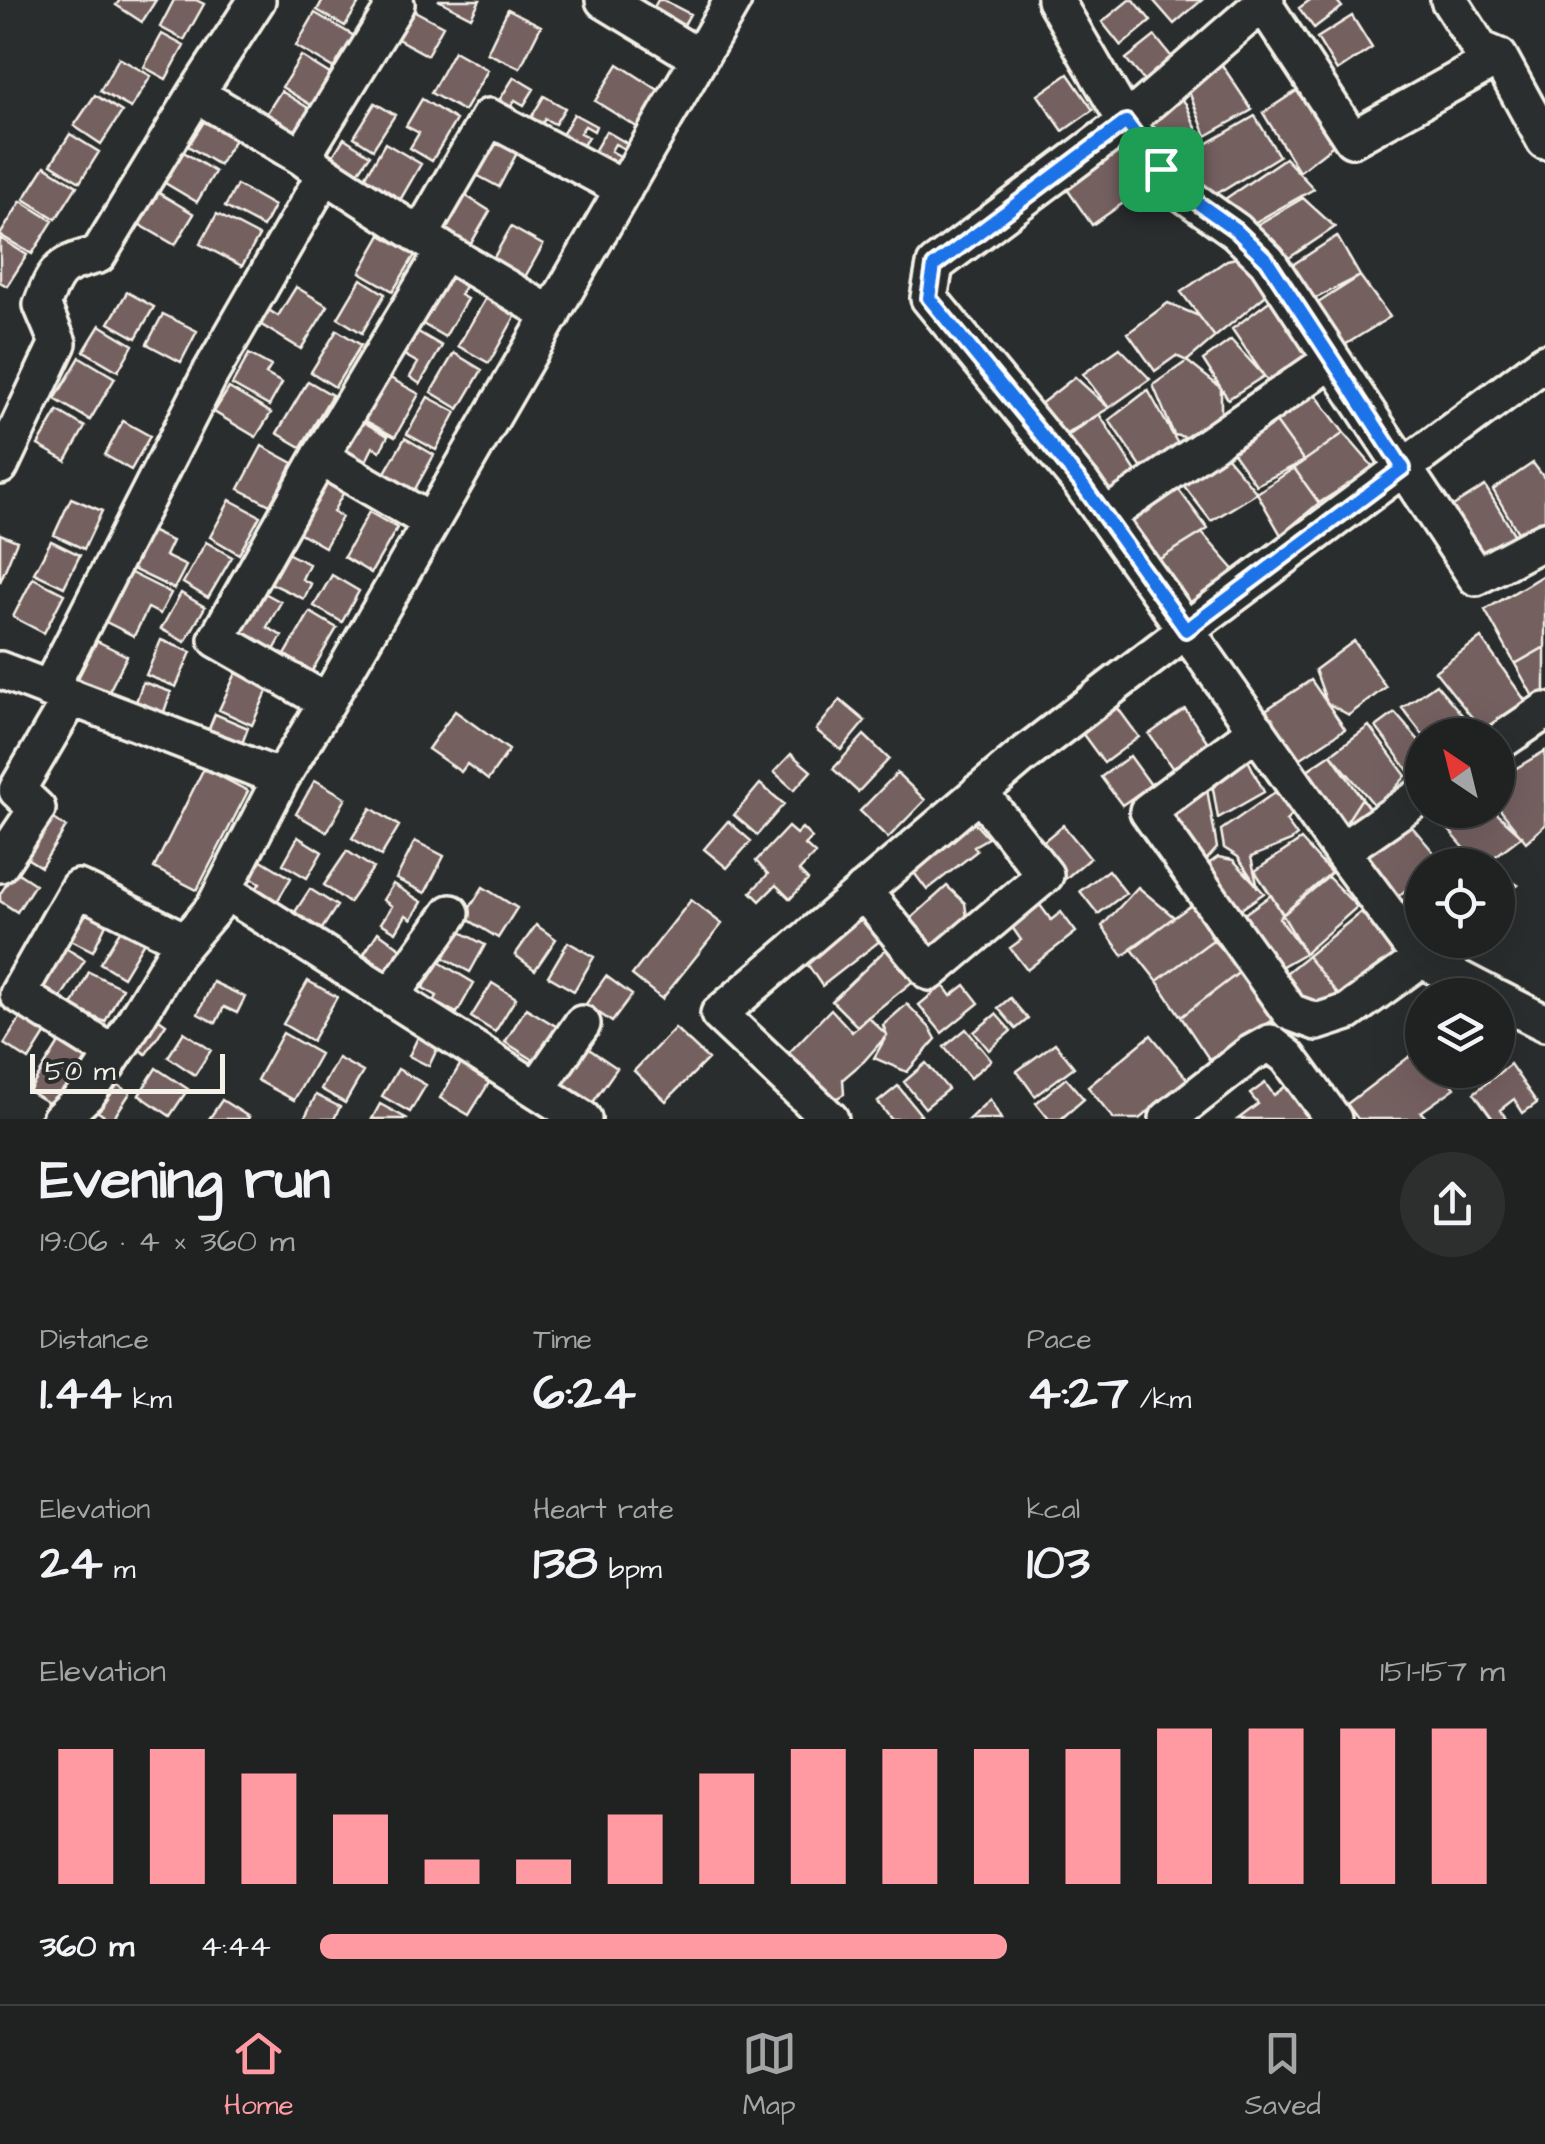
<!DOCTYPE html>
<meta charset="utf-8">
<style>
body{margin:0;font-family:"Architects Daughter",sans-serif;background:#2d2f2f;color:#f1f3f6;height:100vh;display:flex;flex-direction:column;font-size:38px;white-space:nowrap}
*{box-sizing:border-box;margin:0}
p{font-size:32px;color:#a2a4a5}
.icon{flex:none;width:55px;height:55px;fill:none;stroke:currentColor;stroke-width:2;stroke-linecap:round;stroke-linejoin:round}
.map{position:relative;height:1119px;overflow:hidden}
.panel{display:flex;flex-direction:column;background:#202222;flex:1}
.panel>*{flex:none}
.needle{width:65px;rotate:325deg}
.tools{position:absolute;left:1405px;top:718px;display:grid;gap:20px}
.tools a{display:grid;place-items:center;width:110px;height:110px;border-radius:50%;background:#202222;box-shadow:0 10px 40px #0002,0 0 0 2px #3d3f40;font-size:50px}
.scale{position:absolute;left:30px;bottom:25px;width:195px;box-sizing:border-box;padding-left:10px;border:5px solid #f4f1e8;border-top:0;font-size:28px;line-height:35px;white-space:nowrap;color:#f4f1e8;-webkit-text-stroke:8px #2a2d2e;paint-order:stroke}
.pin{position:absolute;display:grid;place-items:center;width:85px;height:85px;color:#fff;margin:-42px;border-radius:20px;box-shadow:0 5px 15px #0006}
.round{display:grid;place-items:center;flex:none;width:105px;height:105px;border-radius:52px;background:#2d2f2f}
.head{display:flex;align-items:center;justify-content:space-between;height:170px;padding:0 40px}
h1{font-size:55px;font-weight:700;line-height:75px}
.stats{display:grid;grid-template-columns:repeat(3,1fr);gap:15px;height:170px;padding:10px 40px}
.stats div{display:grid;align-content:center}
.stats b{font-size:50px;font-weight:700}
.stats small{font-size:28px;font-weight:400}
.stats p{font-size:28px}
.chart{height:280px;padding:20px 40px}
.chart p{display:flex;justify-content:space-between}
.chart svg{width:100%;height:180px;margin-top:10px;stroke:#ff9aa2;stroke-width:6}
ul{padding:0 40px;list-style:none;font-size:32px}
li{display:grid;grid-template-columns:160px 120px 1fr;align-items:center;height:75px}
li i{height:25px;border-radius:12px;background:#ff9aa2}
.menu{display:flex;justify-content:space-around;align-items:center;height:140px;border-top:2px solid #3d3f40;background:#202222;font-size:28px;color:#a2a4a5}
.menu a{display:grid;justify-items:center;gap:5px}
.menu .active{color:#ff9aa2}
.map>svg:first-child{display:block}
.building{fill:#746160;stroke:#f4f1e8;stroke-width:2.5}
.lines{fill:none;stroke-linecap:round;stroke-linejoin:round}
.minor-casing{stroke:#f4f1e8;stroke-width:42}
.minor{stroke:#2a2d2e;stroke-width:35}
.route-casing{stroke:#fff;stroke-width:20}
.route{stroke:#1a73e8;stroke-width:12}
</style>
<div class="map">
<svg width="1545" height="1119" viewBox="0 0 1545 1119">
<rect width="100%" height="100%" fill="#2a2d2e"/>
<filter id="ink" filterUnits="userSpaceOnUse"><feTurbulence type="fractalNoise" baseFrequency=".01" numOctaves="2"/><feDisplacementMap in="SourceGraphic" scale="20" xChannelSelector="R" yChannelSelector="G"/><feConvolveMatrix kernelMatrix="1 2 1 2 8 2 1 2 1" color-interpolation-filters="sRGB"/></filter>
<g filter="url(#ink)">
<path class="building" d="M120,0H156L142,22L116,5Z
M174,0H196L204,4L184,40L160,27Z
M323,0H361L345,26L317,10Z
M438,0H480L471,17Z
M658,0H663L690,14L678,36L647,20Z
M1129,0H1134L1151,21L1121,46L1102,22Z
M1153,0H1202L1174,24Z
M1310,0H1336L1342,7L1314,28L1299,8Z
M411,9L443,26L427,55L394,37Z
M508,9L541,26L520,68L487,53Z
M315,13L361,40L342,73L296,46Z
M1352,16L1372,48L1337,71L1317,38Z
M162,34L184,46L166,79L144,67Z
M1155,36L1174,60L1146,83L1126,59Z
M454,51L488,70L464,111L431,93Z
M301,56L333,76L314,107L282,87Z
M119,58L151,76L131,108L100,91Z
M1220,62L1252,110L1206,136L1190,94L1182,89Z
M618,64L663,93L640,129L595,101Z
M1068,74L1093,110L1063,131L1038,95Z
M514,77L534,89L524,105L515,100L510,109L495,107Z
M1301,88L1341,139L1299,172L1263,113Z
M281,91L313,111L293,142L261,122Z
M1176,93L1186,104L1199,135L1161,169L1136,121Z
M95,95L122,112L101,144L74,126Z
M544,96L565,108L555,124L545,119L539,128L526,126Z
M422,99L456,120L432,161L410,148L419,133L406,126Z
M375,103L395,115L373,149L354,137Z
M209,114L239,133L219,165L188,146Z
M574,114L596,126L594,131L585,126L580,133L588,137L578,154L558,142Z
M1255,116L1279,156L1224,190L1207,195L1178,181L1191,153Z
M606,131L628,144L625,149L615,144L611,151L620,156L611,173L589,160Z
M70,134L99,152L80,182L51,164Z
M492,135L519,149L499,187L471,172Z
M344,138L370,155L354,178L329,162Z
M385,143L421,164L399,202L363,181Z
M1121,144L1152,183L1092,225L1067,189L1052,184Z
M179,149L215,172L197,202L160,180Z
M1285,158L1314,189L1243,229L1222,201Z
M45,166L77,186L56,219L24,199Z
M237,185L274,206L263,227L225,207Z
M149,187L194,214L175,245L130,219Z
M463,194L490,211L469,247L441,230Z
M1303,198L1335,227L1280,264L1255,226Z
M21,201L53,221L32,254L0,235Z
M217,214L259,236L242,266L200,244Z
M511,227L543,245L521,284L489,266Z
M381,235L415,255L393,291L360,272Z
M1337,236L1360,276L1304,304L1286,269Z
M0,238L27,255L7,286L0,282Z
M1241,257L1271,291L1215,337L1181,292L1227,260Z
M445,269L468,281L460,295L467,299L445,337L416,320Z
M1360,276L1390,317L1335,351L1307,310Z
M361,279L385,294L362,333L338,318Z
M296,287L328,306L301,349L255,321L264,307L278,316Z
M127,292L154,307L136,338L109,323Z
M487,296L517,313L489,363L458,346Z
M1272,299L1315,354L1268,382L1232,329Z
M1168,303L1199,316L1215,337L1187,361L1176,356L1155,371L1128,333Z
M163,314L197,331L181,362L147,344Z
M100,325L133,345L118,371L84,351Z
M408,326L442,346L420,384L410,377L418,363L394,349Z
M337,330L361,345L335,387L311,372Z
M1231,340L1264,376L1228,399L1203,360Z
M1120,348L1150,379L1109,408L1083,374Z
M454,353L482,370L459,409L431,392Z
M249,354L271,366L266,374L282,383L269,406L232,385Z
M80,357L115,378L90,420L55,399Z
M1187,361L1221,388V417L1190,438L1174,435L1153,385Z
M383,374L419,394L395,437L359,417Z
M1075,377L1109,408L1058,439L1034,409Z
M308,381L332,395L301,447L277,433Z
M229,388L271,413L256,437L214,412Z
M1148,390L1179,446L1143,470L1109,420Z
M1312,390L1344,433L1304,461L1271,415Z
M428,397L456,412L436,450L407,434Z
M58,411L85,427L66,461L38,445Z
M1099,414L1142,481L1107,497L1065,438Z
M1271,415L1304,461L1256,485L1226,443Z
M358,419L388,436L380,451L373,447L362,469L338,456Z
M123,421L150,436L131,470L105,455Z
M1344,433L1374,468L1319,503L1294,468Z
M405,438L434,455L410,498L380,481Z
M262,446L293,463L270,505L239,489Z
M1221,450L1257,493L1211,521L1178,478Z
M1533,463L1545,479V529L1521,538L1493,490Z
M1294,468L1319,503L1281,535L1257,493Z
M320,476L345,490L333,512L342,517L325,547L291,528Z
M1169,486L1179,490L1208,529L1150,565L1118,522Z
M1485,486L1520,544L1474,562L1440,514Z
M71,498L102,511L84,549L54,535Z
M230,500L260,516L239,554L210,537Z
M369,512L397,528L371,573L344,557Z
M142,527L172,541L165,556L186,566L174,589L124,565Z
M1202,533L1238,574L1197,623L1150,565Z
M0,534L17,541L0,582Z
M51,541L80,555L64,587L34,573Z
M206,542L232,557L208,598L183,583Z
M283,551L309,564L302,579L311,584L304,599L268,582Z
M127,571L171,593L160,614L148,608L134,636L102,620Z
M1545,574V647L1515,664L1485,610Z
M332,575L359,591L342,622L314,606Z
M33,578L64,594L44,633L13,617Z
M259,590L281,602L267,627L282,636L270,657L233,636Z
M181,593L205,607L185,642L161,629Z
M310,612L337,628L312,671L285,655Z
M1481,638L1529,706L1486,735L1435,671Z
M161,640L191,652L176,687L146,675Z
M97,641L127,656L103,703L73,688Z
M1354,641L1386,687L1349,715L1327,703L1315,670Z
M1545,647V697L1536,702L1515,664Z
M236,673L269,687L252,725L219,710Z
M1311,680L1345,729L1295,762L1264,711Z
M143,682L171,692L159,726L131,716Z
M1436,684L1479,735H1423L1402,708Z
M840,700L865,721L841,750L816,730Z
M1117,707L1139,737L1104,763L1082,733Z
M1185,709L1209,744L1173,769L1149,734Z
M455,711L509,750L488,780L467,764L461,772L428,749Z
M1395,713L1422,744V781L1418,784L1376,727Z
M215,714L248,728L238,754L204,741Z
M1369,726L1406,776L1377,808L1331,754Z
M864,735L889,759L858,792L833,769Z
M1545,751V825L1526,842L1498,807V779Z
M791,754L811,771L794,790L774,772Z
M1245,754L1264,792L1218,818L1212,783Z
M1331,754L1370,810L1338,835L1300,775Z
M1331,754L1362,798L1338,835L1292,780Z
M1130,756L1151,785L1122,805L1101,777Z
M204,768L248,791L197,890L154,868Z
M897,773L925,800L888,838L860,811Z
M1205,777L1217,848L1193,875L1156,812Z
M315,780L346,798L327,832L296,814Z
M760,784L784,804L757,835L734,815Z
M1277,791L1301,806L1286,821L1297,836L1291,841L1251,857L1258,888L1238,857L1224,848L1221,830Z
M371,808L399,826L381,856L352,838Z
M1475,810H1493L1522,836L1484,865H1479L1448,829Z
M968,816L988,838L974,846L977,851L927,890L909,866Z
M51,817L66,827L41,867L25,857Z
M728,821L751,841L727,868L704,849Z
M1408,822L1442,862L1438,865H1422V877L1390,903L1359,856Z
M1063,825L1090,858L1059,884L1039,845Z
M788,827L796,834L802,828L812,838L805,845L815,854L799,871L808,880L790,899L776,885L760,901L751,892L768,874L756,861Z
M298,837L322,852L307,878L283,864Z
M1301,840L1331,873L1283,914L1255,871Z
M415,841L444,856L425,893L396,879Z
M347,851L373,868L349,903L324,885Z
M1218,857L1233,860L1264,893L1230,917L1193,875Z
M258,858L291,878L271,912L250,899L260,883L247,875Z
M1108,870L1126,893L1098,914L1080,891Z
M15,871L35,884L17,912L0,901V894Z
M1498,873L1518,885L1498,900Z
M1328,877L1357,907L1305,953L1279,918Z
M393,884L422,902L412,919L406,915L396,932L381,923L392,906L383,900Z
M947,886L965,903L969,933L923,965L896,932Z
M1422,886V931L1396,906Z
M483,887L517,908L498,938L464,917Z
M1138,887L1174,917L1123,956L1102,926Z
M310,889L337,906L316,938L289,921Z
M1271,895L1305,953L1270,973L1233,922Z
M691,900L722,924L662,999L632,975Z
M1193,904L1213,940L1157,981L1131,948Z
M1040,905L1051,920L1061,912L1076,932L1027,970L1010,948L1021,940L1012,927Z
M858,908L881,940L822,986L804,959Z
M85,911L107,922L93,951L71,940Z
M1361,912L1407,958L1344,1002L1307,956Z
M125,923L147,937L123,977L100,963Z
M536,925L556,939L535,970L515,955Z
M459,931L485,945L470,972L444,958Z
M378,932L410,955L388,987L368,973L376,962L364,954Z
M1213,940L1241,971L1181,1017L1157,981Z
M568,942L594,957L574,991L548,976Z
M64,947L85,960L58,1002L37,989Z
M887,948L917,978L857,1026L832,1001Z
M1307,956L1344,1002L1313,1021L1276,981Z
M439,962L474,983L457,1013L449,1009L443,1018L429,1010L437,996L423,988Z
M1241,971L1282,1014L1209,1059L1181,1017Z
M89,972L122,988L105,1022L72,1006Z
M606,976L632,995L612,1022L586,1004Z
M308,981L337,997L312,1041L283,1024Z
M213,982L245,997L237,1013L224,1007L216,1023L198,1014Z
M492,983L516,998L495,1032L471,1017Z
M943,985L951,996L965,985L979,1003L942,1033L919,1005Z
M1010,998L1028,1019L1016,1029L998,1008Z
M907,1004L930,1028L936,1039L907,1072L874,1058L887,1035L883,1025Z
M526,1008L559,1028L537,1062L505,1042Z
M26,1009L51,1025L29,1060L4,1044Z
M831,1009L852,1032L868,1017L887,1035L864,1061L843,1079L844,1094L830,1102L784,1058Z
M149,1012L166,1024L146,1054L129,1043Z
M996,1014L1011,1031L989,1050L974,1032Z
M675,1028L708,1059L666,1101L634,1071Z
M966,1029L991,1060L970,1078L944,1047Z
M184,1032L211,1050L195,1075L168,1057Z
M283,1033L320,1054L294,1100L257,1080Z
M419,1035L439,1045L429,1066L409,1056Z
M1151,1035L1188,1080L1139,1119H1114L1088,1087Z
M62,1038L89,1055L55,1107L29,1091Z
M1055,1043L1074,1067L1035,1096L1017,1071Z
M583,1045L617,1068L589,1108L555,1085Z
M1422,1047V1070H1442L1455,1088L1421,1112L1427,1119H1358L1347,1104Z
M338,1058L363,1072L345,1103L321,1089Z
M463,1060L492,1078L469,1115L440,1098Z
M926,1063L948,1089L925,1108L904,1082Z
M1510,1064L1537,1103L1523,1113L1514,1099L1500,1110L1507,1119H1493L1474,1093Z
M156,1068L188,1089L170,1116L139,1095Z
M398,1069L426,1085L410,1112L382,1096Z
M1066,1078L1084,1099L1061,1119H1049L1036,1103Z
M111,1080L130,1093L113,1119H109L92,1108Z
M1265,1083L1274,1095L1286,1086L1309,1119H1238L1258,1104L1250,1094Z
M898,1086L921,1115L915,1119H891L878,1102Z
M316,1095L340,1107L334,1119H304Z
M990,1099L1001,1119H969Z
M222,1100L249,1117L248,1119H209Z
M380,1104L408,1119H372Z"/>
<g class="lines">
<defs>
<path id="minor" d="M604,0L698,57
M1055,0L1126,122L1266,0
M1449,0L1480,49L1499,57L1545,141
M1263,3L1352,139L1499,57
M196,94L257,0
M325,174L444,251L552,315
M420,236L489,117L624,189
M320,457L431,522
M0,466L58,343L42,305C56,268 60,264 98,255L196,94L302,157
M1105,517L1332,360
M0,670L281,778
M49,690L210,374L325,174L302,157L396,4L390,0
M327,702L217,639L320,457L444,251
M1257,730L1148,811L1290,1012L1317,1022L1348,1012L1421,959
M1498,743L1545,711
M1341,851L1422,795
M0,864L37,809L17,790L71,698
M225,891L583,1119
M863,891L930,972L1045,875L979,792
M1490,995L1421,959L1341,851L1186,630L1545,362
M391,996L451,913
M1498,999L1545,1023
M114,1054L18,994L78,888L185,941
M537,1089L582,1024
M60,1119L88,1093L122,1042L175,954L214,908L281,778L327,702L733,0
M830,1119L719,1014L1021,757L1186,630L1081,483L929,298L935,265L1126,122L1173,186L1236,231L1267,261L1476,577L1545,540
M1168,1119L1250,1054L1270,1043L1288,1057L1333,1119"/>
</defs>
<use href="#minor" class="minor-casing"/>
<use href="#minor" class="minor"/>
</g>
</g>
<g class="lines" filter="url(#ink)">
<defs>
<path id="route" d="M1126,122L1174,186L1236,230L1267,260L1403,468L1186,630L1081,483L929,298L934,266Z"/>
</defs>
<use href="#route" class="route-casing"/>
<use href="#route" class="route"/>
</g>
</svg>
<div class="tools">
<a><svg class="needle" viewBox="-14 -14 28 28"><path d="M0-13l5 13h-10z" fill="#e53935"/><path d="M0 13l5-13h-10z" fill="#a2a4a5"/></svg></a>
<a><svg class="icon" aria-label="locate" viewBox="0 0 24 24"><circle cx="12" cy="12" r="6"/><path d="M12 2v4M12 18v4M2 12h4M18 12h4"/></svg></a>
<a><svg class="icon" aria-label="layers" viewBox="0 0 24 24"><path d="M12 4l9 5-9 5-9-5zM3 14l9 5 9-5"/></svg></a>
</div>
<div class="scale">50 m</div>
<div class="pin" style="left:1161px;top:169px;background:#1e9e55"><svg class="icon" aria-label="arrive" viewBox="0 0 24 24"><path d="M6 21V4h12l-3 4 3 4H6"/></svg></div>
</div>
<section class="panel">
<div class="head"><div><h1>Evening run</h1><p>19:06 · 4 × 360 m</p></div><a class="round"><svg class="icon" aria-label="share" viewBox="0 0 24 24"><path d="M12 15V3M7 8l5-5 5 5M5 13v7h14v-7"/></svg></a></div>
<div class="stats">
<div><p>Distance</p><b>1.44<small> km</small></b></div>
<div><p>Time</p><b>6:24</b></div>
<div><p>Pace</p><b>4:27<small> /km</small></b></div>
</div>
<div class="stats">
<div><p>Elevation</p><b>24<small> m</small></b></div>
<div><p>Heart rate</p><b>138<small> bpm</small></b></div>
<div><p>kcal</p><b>103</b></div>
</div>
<div class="chart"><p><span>Elevation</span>151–157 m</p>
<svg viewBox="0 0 160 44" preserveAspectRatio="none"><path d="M5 44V11M15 44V11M25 44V17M35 44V27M45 44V38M55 44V38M65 44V27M75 44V17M85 44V11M95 44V11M105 44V11M115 44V11M125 44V6M135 44V6M145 44V6M155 44V6"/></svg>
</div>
<ul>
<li><b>360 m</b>4:44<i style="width:58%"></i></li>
</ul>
</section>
<nav class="menu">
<a class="active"><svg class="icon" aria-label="home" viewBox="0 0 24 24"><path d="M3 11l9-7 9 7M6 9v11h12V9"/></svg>Home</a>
<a><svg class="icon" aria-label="map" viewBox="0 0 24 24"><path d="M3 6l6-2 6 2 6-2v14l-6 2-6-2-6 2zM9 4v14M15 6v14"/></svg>Map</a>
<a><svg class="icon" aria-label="saved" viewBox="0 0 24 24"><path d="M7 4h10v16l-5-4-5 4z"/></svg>Saved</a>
</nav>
